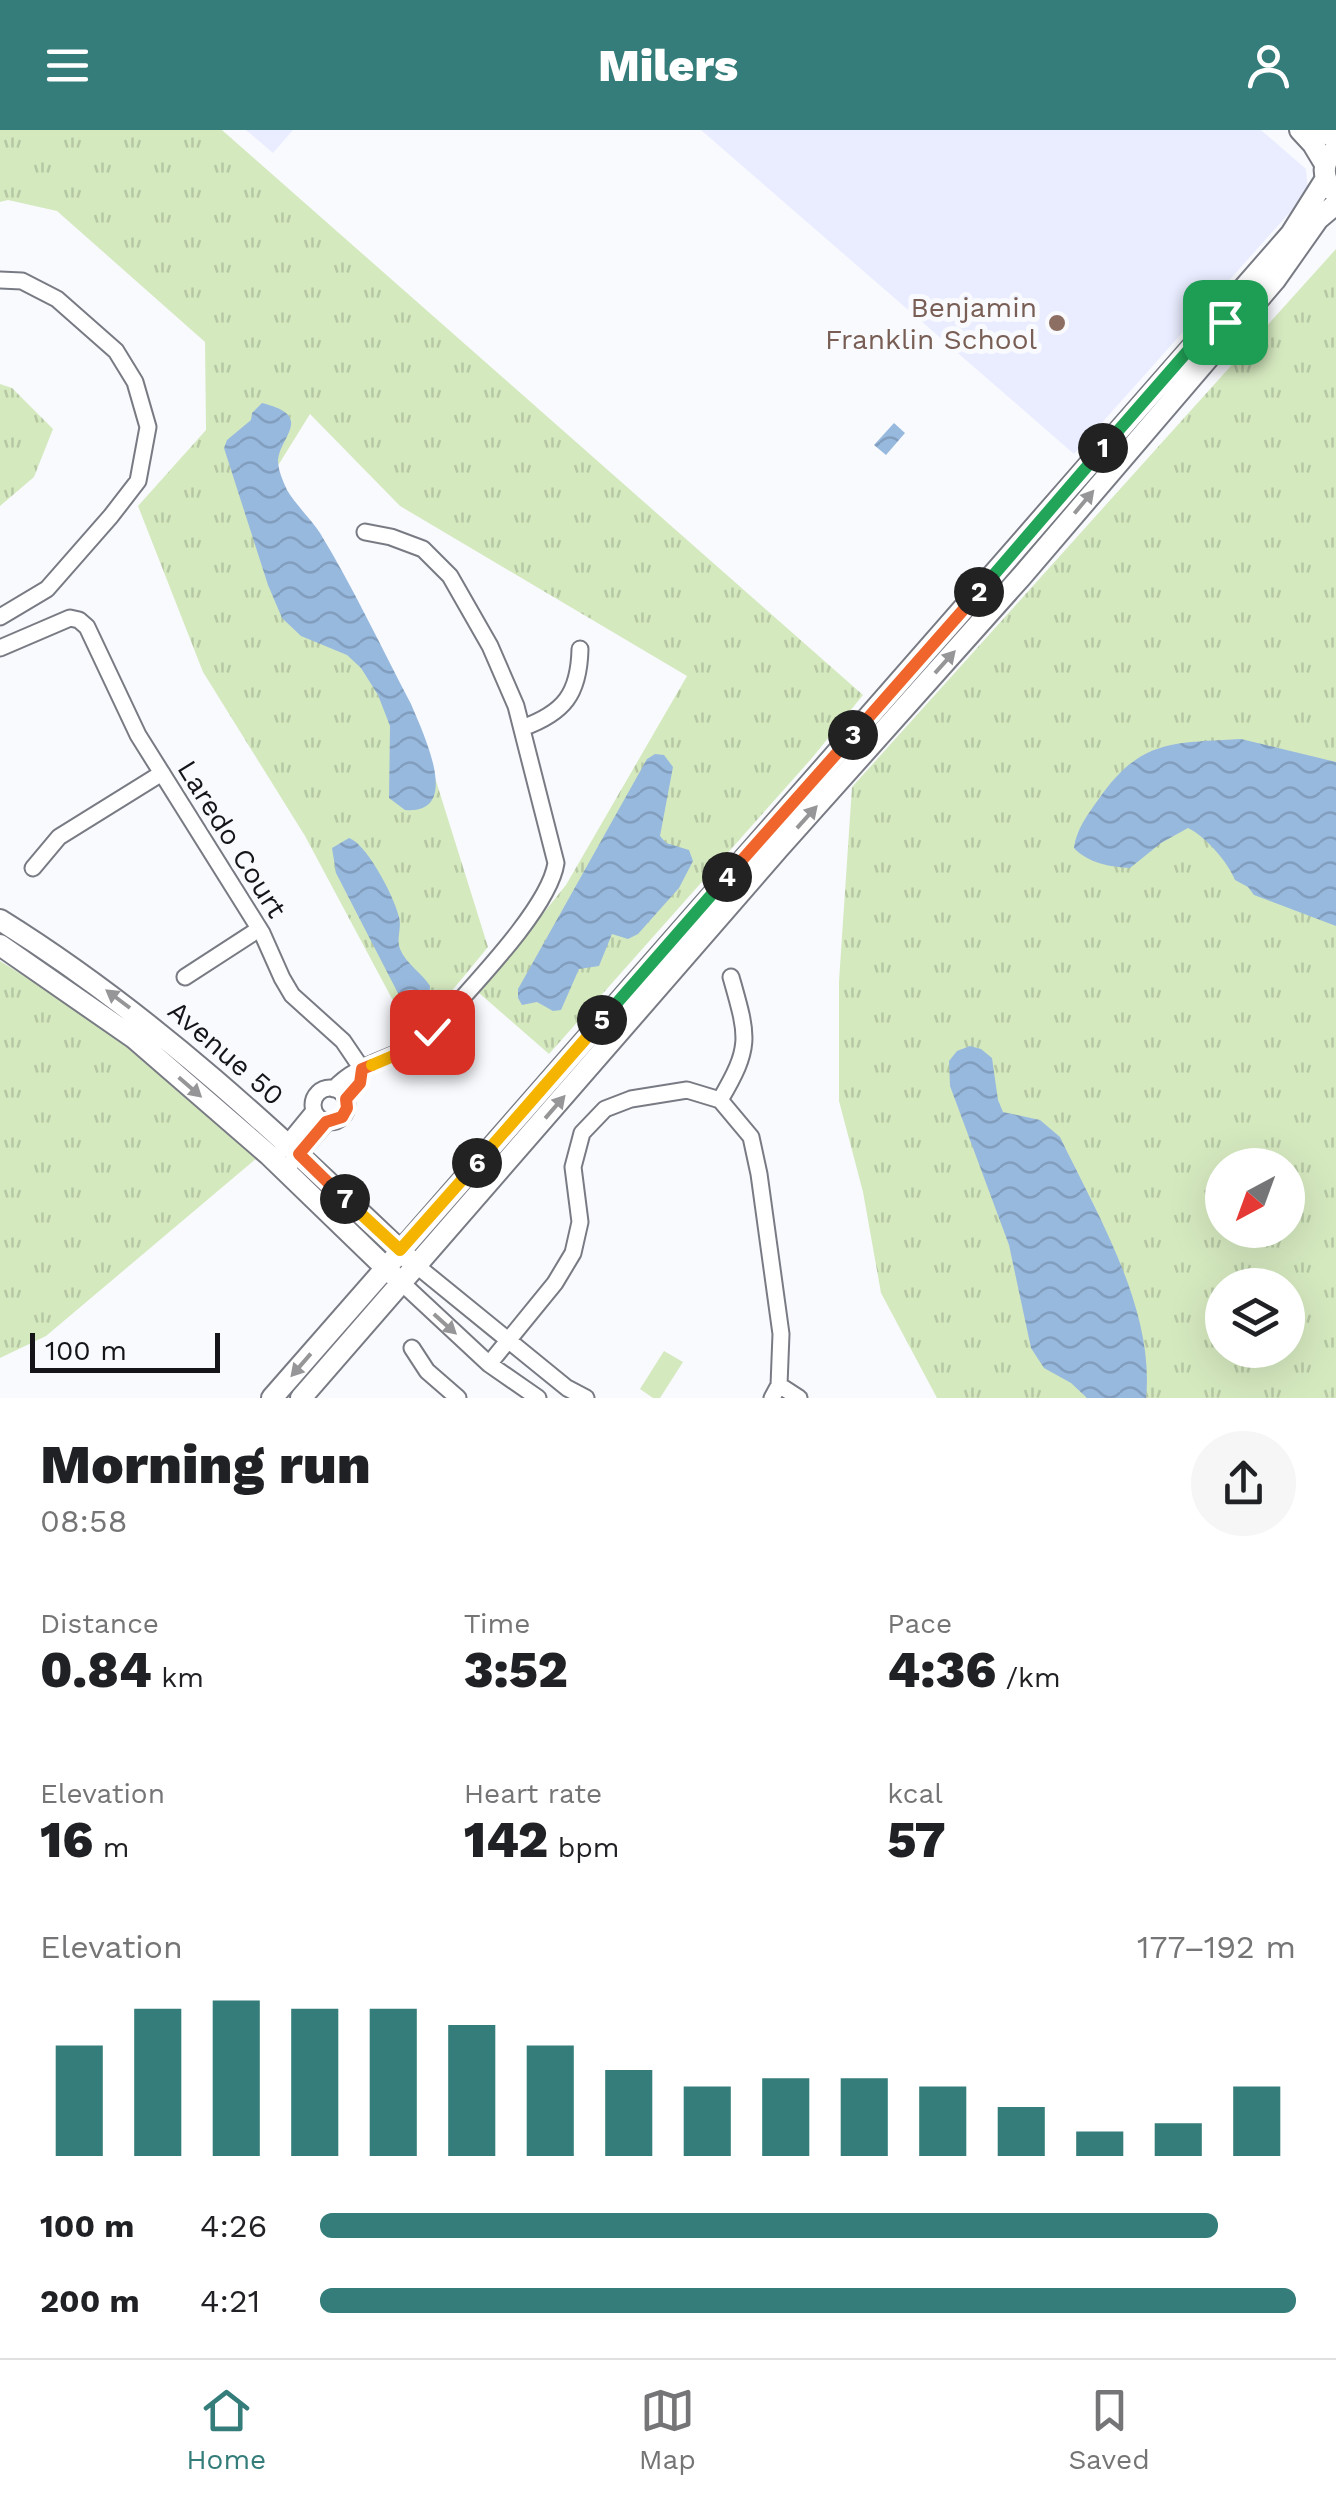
<!DOCTYPE html>
<meta charset="utf-8">
<style>
body{margin:0;font-family:"Work Sans",sans-serif;background:#f6f6f6;color:#202124;height:100vh;display:flex;flex-direction:column;font-size:38px;white-space:nowrap}
*{box-sizing:border-box;margin:0}
p{font-size:32px;color:#757577}
.icon{flex:none;width:55px;height:55px;fill:none;stroke:currentColor;stroke-width:2;stroke-linecap:round;stroke-linejoin:round}
.map{position:relative;height:1268px;overflow:hidden}
.details{display:flex;flex-direction:column;background:#fff;flex:1}
.details>*{flex:none}
.needle{width:65px;rotate:221deg}
.tools{position:absolute;left:1205px;top:1018px;display:grid;gap:20px}
.tools a{display:grid;place-items:center;width:100px;height:100px;border-radius:50%;background:#fff;box-shadow:0 10px 40px #0002;font-size:50px}
.scale{position:absolute;left:30px;bottom:25px;width:190px;box-sizing:border-box;padding-left:10px;border:5px solid #151519;border-top:0;font-size:28px;line-height:35px;white-space:nowrap;color:#151519;-webkit-text-stroke:8px #f9fafe;paint-order:stroke}
.pin{position:absolute;display:grid;place-items:center;width:85px;height:85px;color:#fff;margin:-42px;border-radius:20px;box-shadow:0 5px 15px #0006}
.km{position:absolute;width:50px;height:50px;margin:-25px;border-radius:50%;background:#222;color:#fff;font-size:28px;line-height:50px;text-align:center}
.round{display:grid;place-items:center;flex:none;width:105px;height:105px;border-radius:52px;background:#f6f6f6}
.head{display:flex;align-items:center;justify-content:space-between;height:170px;padding:0 40px}
h1{font-size:55px;font-weight:800;line-height:75px}
.metrics{display:grid;grid-template-columns:repeat(3,1fr);gap:15px;height:170px;padding:10px 40px}
.metrics div{display:grid;align-content:center}
.metrics b{font-size:50px;font-weight:800}
.metrics small{font-size:28px;font-weight:400}
.metrics p{font-size:28px}
.chart{height:280px;padding:20px 40px}
.chart p{display:flex;justify-content:space-between}
.chart svg{width:100%;height:180px;margin-top:10px;stroke:#347d7a;stroke-width:6}
ul{padding:0 40px;list-style:none;font-size:32px}
li{display:grid;grid-template-columns:160px 120px 1fr;align-items:center;height:75px}
li i{height:25px;border-radius:12px;background:#347d7a}
header{display:flex;justify-content:space-between;align-items:center;height:130px;padding:0 40px;background:#347d7a;color:#fff;font-size:45px;font-weight:800}
.tab-bar{display:flex;justify-content:space-around;align-items:center;height:140px;border-top:2px solid #e0e0e0;background:#fff;font-size:28px;color:#757577}
.tab-bar a{display:grid;justify-items:center;gap:5px}
.tab-bar .on{color:#347d7a}
.map>svg:first-child{display:block}
.built{fill:#eaedff}
.grass{fill:url(#grass-tufts);fill-rule:evenodd}
.green{fill:#d5e9bf}
.water{fill:url(#water-waves)}
.lines{fill:none;stroke-linecap:round;stroke-linejoin:round}
.street-casing{stroke:#797b84;stroke-width:19}
.secondary-casing{stroke:#797b84;stroke-width:24}
.street{stroke:#fff;stroke-width:15}
.secondary{stroke:#fff;stroke-width:20}
.oneway{fill:#969698}
.split-1-casing{stroke:#fff;stroke-width:20}
.split-2-casing{stroke:#fff;stroke-width:20}
.split-3-casing{stroke:#fff;stroke-width:20}
.split-4-casing{stroke:#fff;stroke-width:20}
.split-5-casing{stroke:#fff;stroke-width:20}
.split-6-casing{stroke:#fff;stroke-width:20}
.split-7-casing{stroke:#fff;stroke-width:20}
.split-8-casing{stroke:#fff;stroke-width:20}
.split-9-casing{stroke:#fff;stroke-width:20}
.split-1{stroke:#22a559;stroke-width:12}
.split-2{stroke:#22a559;stroke-width:12}
.split-3{stroke:#f0652b;stroke-width:12}
.split-4{stroke:#f0652b;stroke-width:12}
.split-5{stroke:#22a559;stroke-width:12}
.split-6{stroke:#f5b400;stroke-width:12}
.split-7{stroke:#f5b400;stroke-width:12}
.split-8{stroke:#f0652b;stroke-width:12}
.split-9{stroke:#f5b400;stroke-width:12}
.education-dot{fill:#8d6e63;stroke:#f9fafe;stroke-width:4}
.labels{text-anchor:middle;dominant-baseline:central;stroke-width:10;stroke-linejoin:round;paint-order:stroke}
.education-label{font-size:28px;fill:#785e54;stroke:#f9fafe;text-anchor:end}
.street-label{font-size:28px;fill:#151519;stroke:#f9fafe}
</style>
<header><svg class="icon" aria-label="menu" viewBox="0 0 24 24"><path d="M4 6h16M4 12h16M4 18h16"/></svg>Milers<svg class="icon" aria-label="person" viewBox="0 0 24 24"><circle cx="12" cy="8" r="4"/><path d="M4 21q1-7 8-7t8 7"/></svg></header>
<div class="map">
<svg width="1336" height="1268" viewBox="0 0 1336 1268">
<defs>
<pattern id="grass-tufts" width="24" height="20" patternUnits="userSpaceOnUse" patternTransform="scale(2.5)"><rect width="24" height="20" fill="#d5e9bf"/><path d="M3 7l-1-3M5 7V3M7 7l1-3M15 17l-1-3M17 17v-4M19 17l1-3" fill="none" stroke="#b6c7a4"/></pattern>
<pattern id="water-waves" width="16" height="10" patternUnits="userSpaceOnUse" patternTransform="scale(2.5)"><rect width="16" height="10" fill="#98b9de"/><path d="M0 5q4-4 8 0t8 0" fill="none" stroke="#829ebe"/></pattern>
</defs>
<rect width="100%" height="100%" fill="#f9fafe"/>
<path class="built" d="M246,0H293L273,23Z
M701,0H1261L1306,39L1308,62L1074,324Z"/>
<path class="grass" d="M0,0H222L863,565L812,628L549,924L479,863L566,755L687,546L400,376L310,284L274,342L336,432L422,606L488,817L413,908L305,706L203,542L138,376L206,300L205,212L57,81L8,70L0,72Z
M1336,119V1268H937L881,1163L863,1062L839,971V851L852,657ZM1222,1035H1288V1100H1222ZM1222,1155H1288V1220H1222Z
M0,254L12,258L53,299L34,347L0,376Z
M0,831L79,880L118,910L257,1028L46,1206L0,1228Z"/>
<path class="green" d="M664,1221L683,1232L660,1268H653L640,1259Z"/>
<path class="water" d="M262,273C315,286 280,306 278,330C278,340 283,351 287,360C296,375 310,388 320,403C353,457 381,517 411,574C422,601 464,685 405,680L389,668L390,596L378,565L361,538L347,525L301,506L282,488L268,455L224,318L227,310L251,290L252,283Z
M894,293L905,303L886,325L874,315Z
M1241,609L1336,632V796L1254,765L1248,757L1235,750C1228,732 1205,706 1188,698L1161,713L1130,738C1110,737 1088,733 1074,718C1076,700 1088,684 1098,670C1140,609 1172,613 1241,609Z
M655,624L664,625L673,637L660,706L666,713L689,720L693,731L679,758L638,804L628,809L612,804L599,836L579,839L561,880L553,881L537,872L522,875L518,868V859L647,629Z
M349,708C367,714 395,768 399,787C402,798 396,808 400,819C406,834 422,843 430,856L429,869L420,877L408,876L402,871L336,743L332,718Z
M970,916L981,919L992,928L998,970L1003,982L1040,990L1060,1007C1098,1086 1155,1180 1146,1268H1087L1071,1253L1044,1238L1031,1218L1009,1115L950,956L949,931L957,921Z"/>
<g class="lines">
<defs>
<path id="street" d="M0,150L22,151L57,169L116,221L135,252L148,297L138,351L111,386L47,459L0,487
M0,518L70,488L79,490L87,497L138,605L262,803L282,848L292,865L343,911L362,939
M522,598C564,583 579,564 580,519
M33,738L59,707L162,643
M185,847L259,799
M313 975a17 17 0 1 1 34 0a17 17 0 1 1-34 0Z
M334,959C359,930 403,929 432,902C465,863 549,780 556,733L516,576L490,516L450,446L423,419L391,407L365,402
M720,970L751,1007L759,1044L781,1204L779,1255L772,1268
M720,970C752,916 748,907 731,847
M282,1020L314,981
M285,1040L327,992
M417,1136L567,1258L586,1268
M402,1153L489,1234L538,1268
M412,1218L427,1241L458,1268
M489,1234L555,1153L573,1123L580,1092L573,1037L582,1003L605,979L631,969L687,960L720,970
M779,1255L799,1268"/>
<path id="secondary" d="M1300,0L1313,14L1325,34
M1322,0L1336,9
M1333,61C1321,46 1322,31 1336,19
M0,790C153,885 279,1005 409,1129
M0,815L134,908L269,1025L392,1144
M272,1268L1291,104L1325,50
M301,1268L779,718L1021,447L1275,150L1318,89L1336,74"/>
</defs>
<use href="#street" class="street-casing"/>
<use href="#secondary" class="secondary-casing"/>
<use href="#street" class="street"/>
<use href="#secondary" class="secondary"/>
</g>
<defs><path id="oneway-solid" d="M-6-.8H1V-3.2L6.5 0L1 3.2V.8H-6Z" transform="scale(2.5)"/></defs>
<g class="oneway">
<use href="#oneway-solid" transform="translate(1084 372) rotate(-50)"/>
<use href="#oneway-solid" transform="translate(945 532) rotate(-48)"/>
<use href="#oneway-solid" transform="translate(807 687) rotate(-48)"/>
<use href="#oneway-solid" transform="translate(118 869) rotate(-143)"/>
<use href="#oneway-solid" transform="translate(190 957) rotate(41)"/>
<use href="#oneway-solid" transform="translate(555 977) rotate(-49)"/>
<use href="#oneway-solid" transform="translate(445 1194) rotate(42)"/>
<use href="#oneway-solid" transform="translate(301 1235) rotate(131)"/>
</g>
<g class="lines">
<defs>
<path id="split-1" d="M1103,318L1221,183L1225,192"/>
<path id="split-2" d="M979,462L1103,318"/>
<path id="split-3" d="M853,605L979,462"/>
<path id="split-4" d="M727,747L853,605"/>
<path id="split-5" d="M602,890L727,747"/>
<path id="split-6" d="M477,1033L602,890"/>
<path id="split-7" d="M345,1069L400,1120L477,1033"/>
<path id="split-8" d="M345,1069L299,1024L326,992L342,987L347,978L346,969L360,953L362,939L372,935"/>
<path id="split-9" d="M372,935L412,918L432,902"/>
</defs>
<use href="#split-1" class="split-1-casing"/>
<use href="#split-2" class="split-2-casing"/>
<use href="#split-3" class="split-3-casing"/>
<use href="#split-4" class="split-4-casing"/>
<use href="#split-5" class="split-5-casing"/>
<use href="#split-6" class="split-6-casing"/>
<use href="#split-7" class="split-7-casing"/>
<use href="#split-8" class="split-8-casing"/>
<use href="#split-9" class="split-9-casing"/>
<use href="#split-1" class="split-1"/>
<use href="#split-2" class="split-2"/>
<use href="#split-3" class="split-3"/>
<use href="#split-4" class="split-4"/>
<use href="#split-5" class="split-5"/>
<use href="#split-6" class="split-6"/>
<use href="#split-7" class="split-7"/>
<use href="#split-8" class="split-8"/>
<use href="#split-9" class="split-9"/>
</g>
<circle class="education-dot" cx="1057" cy="193" r="10"/>
<g class="labels">
<g class="education-label">
<text x="1037" y="177">Benjamin<tspan x="1037" dy="32">Franklin School</tspan></text>
</g>
<g class="street-label">
<text transform="translate(232 709) rotate(58)">Laredo Court</text>
<text transform="translate(226 923) rotate(41)">Avenue 50</text>
</g>
</g>
</svg>
<div class="tools">
<a><svg class="needle" viewBox="-14 -14 28 28"><path d="M0-13l5 13h-10z" fill="#e53935"/><path d="M0 13l5-13h-10z" fill="#757577"/></svg></a>
<a><svg class="icon" aria-label="layers" viewBox="0 0 24 24"><path d="M12 4l9 5-9 5-9-5zM3 14l9 5 9-5"/></svg></a>
</div>
<div class="scale">100 m</div>
<div class="pin" style="left:1225px;top:192px;background:#1e9e55"><svg class="icon" aria-label="arrive" viewBox="0 0 24 24"><path d="M6 21V4h12l-3 4 3 4H6"/></svg></div>
<div class="pin" style="left:432px;top:902px;background:#d93025"><svg class="icon" aria-label="check" viewBox="0 0 24 24"><path d="M5 12l5 5 9-10"/></svg></div>
<b class="km" style="left:1103px;top:318px">1</b>
<b class="km" style="left:979px;top:462px">2</b>
<b class="km" style="left:853px;top:605px">3</b>
<b class="km" style="left:727px;top:747px">4</b>
<b class="km" style="left:602px;top:890px">5</b>
<b class="km" style="left:477px;top:1033px">6</b>
<b class="km" style="left:345px;top:1069px">7</b>
</div>
<section class="details">
<div class="head"><div><h1>Morning run</h1><p>08:58</p></div><a class="round"><svg class="icon" aria-label="share" viewBox="0 0 24 24"><path d="M12 15V3M7 8l5-5 5 5M5 13v7h14v-7"/></svg></a></div>
<div class="metrics">
<div><p>Distance</p><b>0.84<small> km</small></b></div>
<div><p>Time</p><b>3:52</b></div>
<div><p>Pace</p><b>4:36<small> /km</small></b></div>
</div>
<div class="metrics">
<div><p>Elevation</p><b>16<small> m</small></b></div>
<div><p>Heart rate</p><b>142<small> bpm</small></b></div>
<div><p>kcal</p><b>57</b></div>
</div>
<div class="chart"><p><span>Elevation</span>177–192 m</p>
<svg viewBox="0 0 160 44" preserveAspectRatio="none"><path d="M5 44V17M15 44V8M25 44V6M35 44V8M45 44V8M55 44V12M65 44V17M75 44V23M85 44V27M95 44V25M105 44V25M115 44V27M125 44V32M135 44V38M145 44V36M155 44V27"/></svg>
</div>
<ul>
<li><b>100 m</b>4:26<i style="width:92%"></i></li>
<li><b>200 m</b>4:21<i style="width:100%"></i></li>
</ul>
</section>
<nav class="tab-bar">
<a class="on"><svg class="icon" aria-label="home" viewBox="0 0 24 24"><path d="M3 11l9-7 9 7M6 9v11h12V9"/></svg>Home</a>
<a><svg class="icon" aria-label="map" viewBox="0 0 24 24"><path d="M3 6l6-2 6 2 6-2v14l-6 2-6-2-6 2zM9 4v14M15 6v14"/></svg>Map</a>
<a><svg class="icon" aria-label="saved" viewBox="0 0 24 24"><path d="M7 4h10v16l-5-4-5 4z"/></svg>Saved</a>
</nav>
